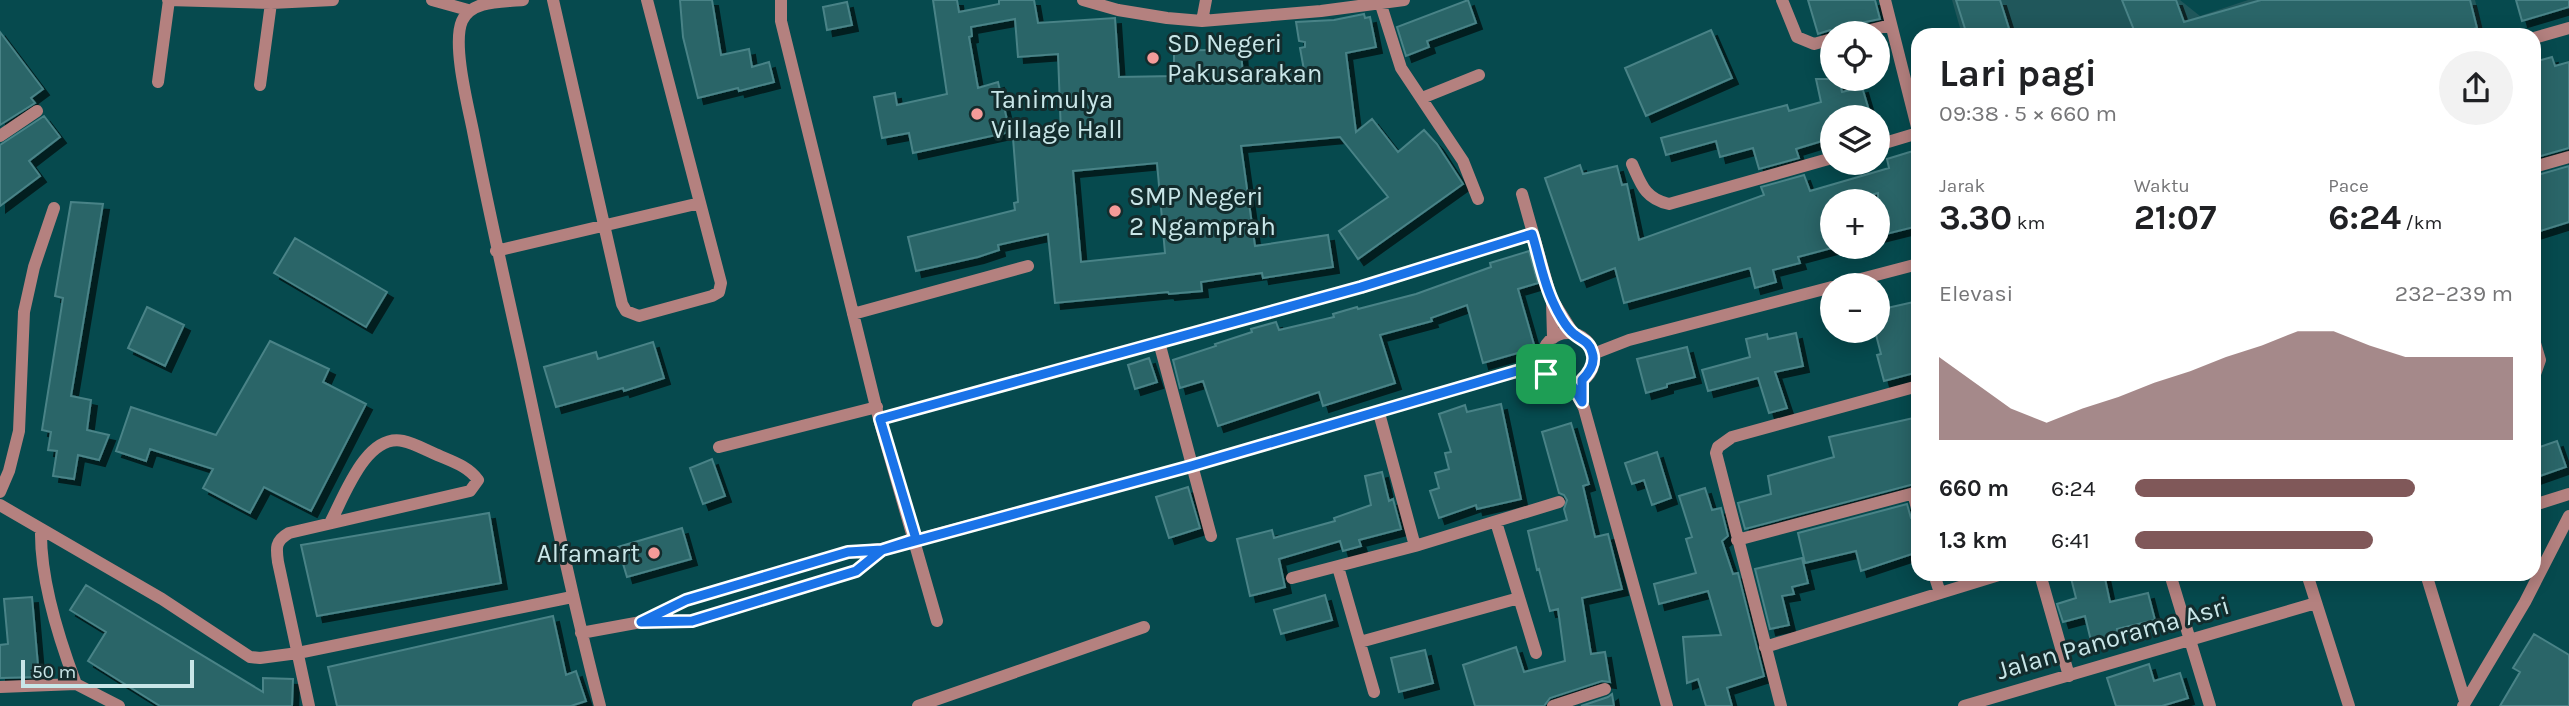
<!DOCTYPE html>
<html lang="id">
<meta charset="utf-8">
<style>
body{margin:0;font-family:Karla,sans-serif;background:#f2f2f2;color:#202124;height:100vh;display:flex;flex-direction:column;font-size:26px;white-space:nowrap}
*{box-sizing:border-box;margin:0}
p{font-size:23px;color:#757577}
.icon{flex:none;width:38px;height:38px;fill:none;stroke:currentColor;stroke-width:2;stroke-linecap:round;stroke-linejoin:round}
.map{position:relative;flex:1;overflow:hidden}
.details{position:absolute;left:1911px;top:28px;width:630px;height:553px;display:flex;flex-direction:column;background:#fff;border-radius:21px;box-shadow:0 4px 18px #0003}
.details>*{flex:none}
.fabs{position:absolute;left:1820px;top:21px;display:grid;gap:14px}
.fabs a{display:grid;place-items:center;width:70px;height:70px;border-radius:50%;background:#fff;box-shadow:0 4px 18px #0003;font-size:35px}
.scale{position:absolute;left:21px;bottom:18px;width:173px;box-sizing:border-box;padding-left:7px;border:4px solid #c9e6e8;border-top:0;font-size:19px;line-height:24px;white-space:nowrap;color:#c9e6e8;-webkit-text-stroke:5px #132c2d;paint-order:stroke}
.pin{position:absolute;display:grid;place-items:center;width:60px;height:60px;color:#fff;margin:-30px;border-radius:14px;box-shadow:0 4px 10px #0006}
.round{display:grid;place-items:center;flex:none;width:74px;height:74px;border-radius:37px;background:#f2f2f2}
.summary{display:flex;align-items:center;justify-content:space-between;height:119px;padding:0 28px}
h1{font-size:38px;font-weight:700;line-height:52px}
.figures{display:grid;grid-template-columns:repeat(3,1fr);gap:10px;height:119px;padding:7px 28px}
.figures div{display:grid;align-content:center}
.figures b{font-size:35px;font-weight:700}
.figures small{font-size:19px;font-weight:400}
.figures p{font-size:19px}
.chart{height:196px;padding:14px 28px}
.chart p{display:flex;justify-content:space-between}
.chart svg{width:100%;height:126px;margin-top:7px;fill:#805859;opacity:.7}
ul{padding:0 28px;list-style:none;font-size:23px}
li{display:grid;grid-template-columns:112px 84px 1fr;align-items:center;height:52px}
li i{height:18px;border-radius:9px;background:#805859}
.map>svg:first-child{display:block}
.built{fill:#20575b}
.building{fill:#296568;stroke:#498387;stroke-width:2;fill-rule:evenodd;filter:url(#shadow)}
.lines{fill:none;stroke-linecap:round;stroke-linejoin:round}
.minor{stroke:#b4817f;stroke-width:12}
.route-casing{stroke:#fff;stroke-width:14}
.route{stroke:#1a73e8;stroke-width:9}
.poi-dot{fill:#f59b99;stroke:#132c2d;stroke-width:2.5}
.labels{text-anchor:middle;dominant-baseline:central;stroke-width:6;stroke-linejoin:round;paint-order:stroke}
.poi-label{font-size:26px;fill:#c9e6e8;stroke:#132c2d;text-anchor:start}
.street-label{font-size:26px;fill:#c9e6e8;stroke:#132c2d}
</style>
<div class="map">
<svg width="2569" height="706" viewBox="0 0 2569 706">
<defs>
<filter id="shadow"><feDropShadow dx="6" dy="6" stdDeviation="0" flood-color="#0009"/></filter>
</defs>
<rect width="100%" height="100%" fill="#064a4e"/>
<path class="built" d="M1952,0H2180L2200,16L2248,0H2475L2484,33L1962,35Z"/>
<path class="building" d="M680,0H712L721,55L749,49L752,67L769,62L774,82L739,91L738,88L698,98L683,37Z
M933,0H957L959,12L999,4V0H1034L1038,23L1115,18L1119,77L1174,76V51L1241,49L1243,78L1304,70L1300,48L1305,47V42L1299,41L1296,22L1334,20L1364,14L1365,18L1370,17L1376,47L1346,53L1356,132L1372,119L1398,152L1424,130L1437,144L1463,184L1358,259L1339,231L1388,197L1340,137L1241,146L1255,246L1328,235L1333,267L1263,278L1262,273L1201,282L1202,291L1169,294L1168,292L1055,303L1048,234L998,245L999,250L978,257L916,271L908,237L1015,210L1014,203L1018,202L1013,138L1061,134L1058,54L1018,57L1015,19L971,27L972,36L969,37L978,88L998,82L1010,132L913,153L909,133L882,138L874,97L895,93L897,105L947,94ZM1157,163L1165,253L1081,262L1073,171Z
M1468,0L1476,23L1427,41L1429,47L1406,56L1397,27Z
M1808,0H1875L1880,19L1856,24L1838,33L1830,30L1818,34Z
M1956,0H2000L2011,35H1967Z
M2122,0H2176L2184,22L2261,0H2470L2477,28L2452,35H2136Z
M2516,0H2569V7L2522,21Z
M847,2L852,25L827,30L823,7Z
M1711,30L1732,78L1646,116L1625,68Z
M0,32L43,89L31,98L35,103L0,125Z
M2552,57L2555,66L2569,62V148L2534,158V62Z
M1816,79H1839L1842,92L1862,87L1871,117H1832V138L1796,149L1799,158L1759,169L1753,148L1720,157L1716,141L1666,155L1661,138L1787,105L1789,111L1821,102Z
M44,116L60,137L29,161L40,176L0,206V145Z
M1913,151L1918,168V226L1878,236V193L1849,201H1832V248L1798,257L1800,263L1773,270L1776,282L1755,288L1750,268L1624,303L1615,268L1581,281L1545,178L1580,165L1583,174L1617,166L1622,185L1627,184L1639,240L1764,195L1761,187L1804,175L1810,191L1889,168L1887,159Z
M2569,166V222L2534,233V176Z
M71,202L103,204L71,396L91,400L87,430L109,435L99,460L78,455L74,479L53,476L57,451L48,450L51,432L42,430L63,298L55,296Z
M295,238L387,292L366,327L274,273Z
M1529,251L1538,283L1518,289L1535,348L1483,363L1467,305L1431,318L1432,321L1380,335L1395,383L1323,406L1319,392L1218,426L1203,381L1180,388L1173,360L1216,346L1215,344L1252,332L1251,329L1276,322L1279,330L1334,317L1333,314L1357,307L1358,309L1416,294L1491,267L1490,263Z
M1918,301V372L1884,381L1877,355L1881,354L1875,331H1878V310Z
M147,307L184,325L165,366L128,348Z
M1796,333L1803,366L1775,372L1787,408L1769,413L1758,378L1708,391L1702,370L1750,357L1746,339L1767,334L1768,339Z
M270,341L329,369L323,382L366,404L311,511L264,487L250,513L203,488L213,469L150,449L146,461L116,451L131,407L216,435Z
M653,342L664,378L624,391L623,388L556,407L544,367L596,352L598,359Z
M1687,347L1695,377L1667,384V387L1646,393L1637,359Z
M1149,358L1157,382L1135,389L1128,365Z
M1501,404L1521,499L1477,509L1476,505L1439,518L1430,491L1439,488L1435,473L1449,469L1445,453L1451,452L1439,414L1465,405L1467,412Z
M1918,417V483L1745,529L1738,503L1771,494L1768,476L1834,457L1829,437Z
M1571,423L1589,484L1583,486L1595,537L1608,534L1622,589L1582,598L1591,654L1605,652L1610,682L1602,681L1550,698L1544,706H1475L1463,665L1516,647L1524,672L1565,661L1558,609L1550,611L1539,569L1537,570L1528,531L1567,520L1564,509L1567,500L1564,495L1559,493L1542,432Z
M2557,441L2566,467L2534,478V449Z
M1657,452L1671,498L1652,505L1644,480L1632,484L1625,463Z
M712,459L725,496L703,504L690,468Z
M1382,472L1389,501L1393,499L1401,529L1359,540L1361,546L1343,551L1340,541L1279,559L1285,587L1250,596L1237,539L1272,530L1274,538L1335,521L1334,518L1371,505L1365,476Z
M1188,487L1200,528L1169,538L1156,497Z
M1705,488L1712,510L1721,508L1728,536L1722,541L1733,574L1738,573L1764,676L1727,688L1732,706H1706L1698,679L1687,683L1683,637L1721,635L1708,591L1659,604L1654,584L1696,573L1686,539L1692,537L1679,496Z
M1907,504L1911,518L1918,521V552L1861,571L1856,551L1805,563L1798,533Z
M489,513L501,583L317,616L301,545Z
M682,528L691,559L627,577L618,547Z
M1802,558L1808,583L1792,587L1794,594L1782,596L1789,625L1770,629L1755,569Z
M2070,574H2104L2110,602L2148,593L2155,620L2117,629L2118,634L2091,641L2085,616L2063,622L2057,604L2076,598Z
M86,585L263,692V678L293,679L292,706H160L88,661L106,632L70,610Z
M1325,595L1332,620L1281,634L1274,610Z
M32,597L39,677L0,678V645L8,644L4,599Z
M553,616L566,675L576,671L586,701L571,706H337L328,667Z
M2534,634L2569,655V706H2500L2520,672L2513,668Z
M1425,650L1433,683L1399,692L1391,658Z
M2149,664L2154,681L2180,673L2188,698L2162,706H2116L2107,678Z
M1612,694L1614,706H1581L1608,697Z"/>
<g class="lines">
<path class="minor" d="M168,0L271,3L333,0
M432,0L468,10
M523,0C502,2 471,0 462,21C452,44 468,106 473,131C488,208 505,283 522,359C547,475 570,591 600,706
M553,0L622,304L626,311L639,316L712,296L719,292L721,283L647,0
M781,0V21L879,419L937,621
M1083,0L1118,10L1167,18L1202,21L1321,11L1404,0
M1782,0L1797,37L1814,44L1832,39
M1885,0L1918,131
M1381,5L1401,68L1463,161L1478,199
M1202,21L1206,0
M1858,33L1891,25
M2534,38L2569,28
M158,82L169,0
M260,85L271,3
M1422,98L1479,75
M0,136L37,111
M1878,145L1918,133
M1632,164C1641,184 1645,199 1669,204L1832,158
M2534,167L2569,157
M1522,194L1552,301L1553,338
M496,251L700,203
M1838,285L1918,264
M1553,301L1573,333
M853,314L1028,266
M1542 359a26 26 0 1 1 52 0a26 26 0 1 1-52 0Z
M2534,340L2540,360L2534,377
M1159,342L1211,536
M1593,354L1629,340L1832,287
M1572,385L1584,408L1667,706
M1379,413L1415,546
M879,419L1361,287L1533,234
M719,447L877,407
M0,492L9,471L19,431L24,312L34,267L54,208
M1913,493L1918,512
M0,505L162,599L250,657L260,658L298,653L572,597
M2534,505L2569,494
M1496,522L1536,653
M41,530C40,579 59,639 76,684L119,706
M1737,540L1918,492
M1338,567L1374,692
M1934,574L1940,593
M2040,574L2069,676
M2170,574L2210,706
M2307,574L2349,706
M2426,574L2465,701
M1292,578L1415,546L1559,502
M641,622L686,600L848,552L882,549L1191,466L1527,368L1542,354
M581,633L641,622L692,621L856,571L882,550
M1360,642L1519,598
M1765,647L2002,574
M0,687L76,684
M309,706L278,562C276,548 275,541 289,533L470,491L478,480C467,465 450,461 433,453C424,449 413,443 403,441C366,433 344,497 330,523
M918,706L1144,627
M1553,706L1605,689
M1781,706L1716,453L1718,447L1732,437L1918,386
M1964,706L2316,603
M2463,706L2525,602L2569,516"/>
</g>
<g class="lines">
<defs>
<path id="route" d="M1546,374L1527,368L1191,466L882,550L848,552L686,600L641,622L692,621L856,571L882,550L916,539L880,419L1361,287L1532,234C1539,256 1543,281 1553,302C1557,311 1566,328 1574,334C1581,340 1589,341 1592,352C1596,363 1590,372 1582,380V402L1572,385C1561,385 1554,382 1546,374"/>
</defs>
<use href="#route" class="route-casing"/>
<use href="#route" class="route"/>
</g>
<g class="poi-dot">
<circle cx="1153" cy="58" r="7"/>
<circle cx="977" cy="114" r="7"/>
<circle cx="1115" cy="211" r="7"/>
<circle cx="654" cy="553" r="7"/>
</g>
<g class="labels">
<g class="poi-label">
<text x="1167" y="43">SD Negeri<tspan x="1167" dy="30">Pakusarakan</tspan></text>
<text x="991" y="99">Tanimulya<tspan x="991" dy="30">Village Hall</tspan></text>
<text x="1129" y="196">SMP Negeri<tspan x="1129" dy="30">2 Ngamprah</tspan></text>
<text x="640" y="553" text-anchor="end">Alfamart</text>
</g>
<g class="street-label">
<text transform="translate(2113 638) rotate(-16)">Jalan Panorama Asri</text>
</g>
</g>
</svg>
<div class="fabs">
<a><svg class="icon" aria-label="locate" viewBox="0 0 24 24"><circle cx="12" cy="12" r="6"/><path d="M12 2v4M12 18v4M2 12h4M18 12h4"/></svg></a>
<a><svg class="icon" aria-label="layers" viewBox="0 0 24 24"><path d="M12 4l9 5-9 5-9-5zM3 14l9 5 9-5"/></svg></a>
<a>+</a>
<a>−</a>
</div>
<div class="scale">50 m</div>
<div class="pin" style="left:1546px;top:374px;background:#1e9e55"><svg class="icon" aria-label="arrive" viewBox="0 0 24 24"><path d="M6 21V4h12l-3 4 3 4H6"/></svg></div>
<section class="details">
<div class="summary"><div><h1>Lari pagi</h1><p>09:38 · 5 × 660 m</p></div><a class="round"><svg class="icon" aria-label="share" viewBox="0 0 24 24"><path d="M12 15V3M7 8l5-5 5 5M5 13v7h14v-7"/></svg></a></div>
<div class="figures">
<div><p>Jarak</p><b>3.30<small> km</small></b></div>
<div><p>Waktu</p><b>21:07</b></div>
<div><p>Pace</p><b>6:24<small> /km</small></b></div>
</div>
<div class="chart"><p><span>Elevasi</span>232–239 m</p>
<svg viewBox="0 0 160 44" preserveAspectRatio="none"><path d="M0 44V15L10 24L20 33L30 38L40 33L50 29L60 24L70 20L80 15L90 11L100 6L110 6L120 11L130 15L140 15L150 15L160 15V44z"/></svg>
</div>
<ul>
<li><b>660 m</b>6:24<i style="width:74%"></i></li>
<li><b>1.3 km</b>6:41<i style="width:63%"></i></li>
</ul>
</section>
</div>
